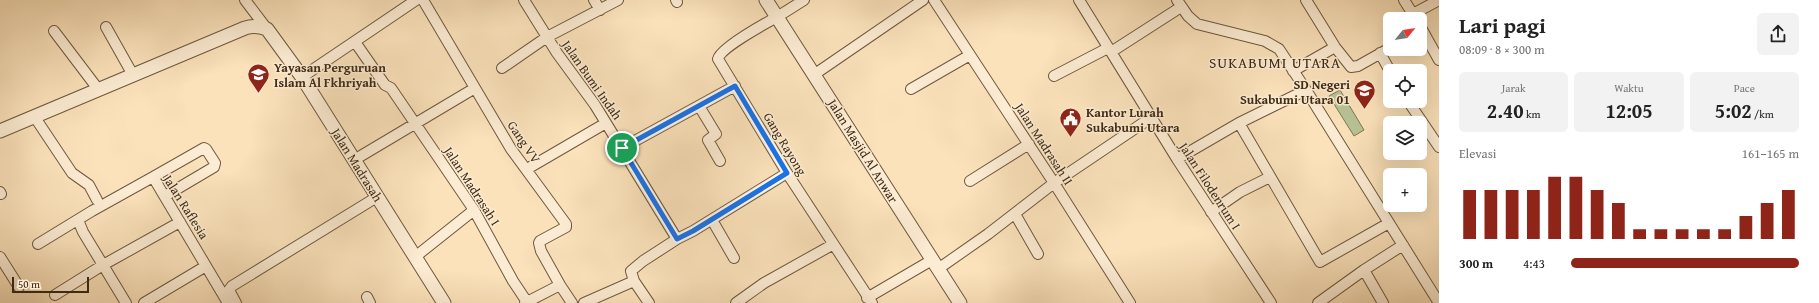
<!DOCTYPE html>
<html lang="id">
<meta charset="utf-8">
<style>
body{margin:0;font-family:"Gentium Book Plus",serif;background:#f2f2f2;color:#222;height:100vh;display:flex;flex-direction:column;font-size:15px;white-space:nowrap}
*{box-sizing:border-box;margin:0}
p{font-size:13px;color:#767676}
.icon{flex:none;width:22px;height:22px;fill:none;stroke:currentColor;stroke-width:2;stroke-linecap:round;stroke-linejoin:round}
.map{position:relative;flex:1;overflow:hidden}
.drawer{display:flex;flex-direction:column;background:#fff;width:380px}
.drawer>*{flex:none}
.needle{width:26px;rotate:60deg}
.fabs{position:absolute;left:1383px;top:12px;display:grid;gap:8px}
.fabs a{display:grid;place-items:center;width:44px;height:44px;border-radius:6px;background:#fff;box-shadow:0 4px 16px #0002;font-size:20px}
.scale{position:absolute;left:12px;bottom:10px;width:77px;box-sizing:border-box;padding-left:4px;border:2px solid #3f2b14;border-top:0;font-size:11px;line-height:14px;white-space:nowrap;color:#3f2b14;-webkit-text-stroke:3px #fcecd3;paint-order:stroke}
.pin{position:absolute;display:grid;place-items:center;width:34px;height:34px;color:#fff;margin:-17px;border:2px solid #fff;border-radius:50%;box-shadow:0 1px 4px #0007}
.round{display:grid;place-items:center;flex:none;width:42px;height:42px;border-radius:6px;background:#f2f2f2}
.headline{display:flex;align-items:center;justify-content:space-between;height:68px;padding:0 20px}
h1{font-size:22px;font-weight:800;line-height:30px}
.figures{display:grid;grid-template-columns:repeat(3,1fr);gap:6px;height:68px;padding:4px 20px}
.figures div{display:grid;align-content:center;border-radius:6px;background:#f2f2f2;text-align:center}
.figures b{font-size:20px;font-weight:800}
.figures small{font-size:11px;font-weight:400}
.figures p{font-size:11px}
.chart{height:112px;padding:8px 20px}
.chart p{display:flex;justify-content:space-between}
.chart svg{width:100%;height:72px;margin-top:4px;stroke:#8f2418;stroke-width:6}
ul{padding:0 20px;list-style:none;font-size:13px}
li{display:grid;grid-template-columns:64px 48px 1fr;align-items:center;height:30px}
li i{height:10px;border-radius:5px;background:#8f2418}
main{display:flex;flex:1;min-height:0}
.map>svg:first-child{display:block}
.green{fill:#b8c496;stroke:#7c7855}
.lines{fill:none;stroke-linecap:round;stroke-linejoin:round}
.minor-casing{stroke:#6e593e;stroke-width:12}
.tertiary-casing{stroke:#6e593e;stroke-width:15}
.minor{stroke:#fcecd3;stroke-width:10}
.tertiary{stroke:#fcecd3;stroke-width:13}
.route-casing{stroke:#fff;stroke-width:8}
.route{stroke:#1a73e8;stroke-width:5}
.labels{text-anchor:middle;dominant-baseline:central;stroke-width:3;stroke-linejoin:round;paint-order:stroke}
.poi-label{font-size:13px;font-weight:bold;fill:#3f2b14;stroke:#fcecd3;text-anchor:start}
.street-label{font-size:13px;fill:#3f2b14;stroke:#fcecd3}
.quarter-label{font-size:15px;letter-spacing:1px;fill:#3f2b14;stroke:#fcecd3}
</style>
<main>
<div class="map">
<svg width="1439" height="303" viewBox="0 0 1439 303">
<rect width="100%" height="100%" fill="#fbe2bb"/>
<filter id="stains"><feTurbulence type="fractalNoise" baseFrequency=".005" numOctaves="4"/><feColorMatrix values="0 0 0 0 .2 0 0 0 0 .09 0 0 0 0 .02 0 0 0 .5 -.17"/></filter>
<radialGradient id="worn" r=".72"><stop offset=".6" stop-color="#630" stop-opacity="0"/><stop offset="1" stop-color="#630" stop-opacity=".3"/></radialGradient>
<path class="green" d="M1340,90L1364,130L1354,136L1329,96Z"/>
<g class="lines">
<defs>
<path id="minor" d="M245,0L267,29
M423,0L511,149L566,224V227L540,241L539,243L541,251L560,285
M524,0L557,53L595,105L677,239L643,261L631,271L634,281L649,303
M594,0L600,10
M676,0L677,2
M934,0L1054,183L1130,303
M1079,0L1177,159L1271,303
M1177,0L1188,16L1197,24L1265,41L1279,49L1306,90L1439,303
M1306,0L1335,47L1351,67L1358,66L1390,48
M1404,0L1416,19
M1413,14L1439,0
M777,17C766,23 720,48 718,59L787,173L872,303
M777,17L804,0
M1420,26L1439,60
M106,27L133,75
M54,31L98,89
M355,42L385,85L391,88L474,210L513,281L527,302
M1111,52L1181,7
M1380,53L1390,71
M502,68L547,37L618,0
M1293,71L1335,47
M815,74L923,0
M1054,76L1108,48
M302,77L416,0
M911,89L970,55
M1408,101L1439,147
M699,106L716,134L708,140L720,161
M34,116L72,173L89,185L97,200
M1239,123L1320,262L1389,223
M622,148L735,86
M1177,159L1239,123L1306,90
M354,160L475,88
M527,169L606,123
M153,177L204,148L206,149L215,163L214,167L165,196
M970,181L1029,144
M0,192L1,194
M1211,212L1240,192L1270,177
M1015,214L1038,254
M78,220L83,232L126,303
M712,220L734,258
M677,239L693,231L787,173
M38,244L92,211L153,177L228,303
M0,257L19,287
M415,257L474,210
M938,269L988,234L1054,183L1152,117
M1364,270L1383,303
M55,295L103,265L180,222
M367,297L370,303
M867,298L932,260
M144,303L206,266
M236,303L229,290L232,286L377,197
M525,303L560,285L572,303
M584,303L634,281
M736,303L764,283L832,245
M1318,303L1364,270L1403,245"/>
<path id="tertiary" d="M766,0L960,303
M0,131L245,28C253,25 259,26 267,29L302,77L444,303"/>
</defs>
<use href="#minor" class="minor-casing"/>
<use href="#tertiary" class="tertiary-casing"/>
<use href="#minor" class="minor"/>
<use href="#tertiary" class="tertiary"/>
</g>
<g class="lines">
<defs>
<path id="route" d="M735,86L787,173L693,231L677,239L622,148Z"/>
</defs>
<use href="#route" class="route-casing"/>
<use href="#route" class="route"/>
</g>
<defs>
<symbol id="school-pin" viewBox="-11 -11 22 30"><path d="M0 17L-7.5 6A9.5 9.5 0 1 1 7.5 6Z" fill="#8f2418" stroke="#fcecd3"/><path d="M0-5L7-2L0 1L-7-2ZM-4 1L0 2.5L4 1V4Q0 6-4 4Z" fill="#fff"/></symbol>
<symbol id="civic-pin" viewBox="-11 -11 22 30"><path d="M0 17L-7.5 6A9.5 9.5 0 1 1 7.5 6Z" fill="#8f2418" stroke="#fcecd3"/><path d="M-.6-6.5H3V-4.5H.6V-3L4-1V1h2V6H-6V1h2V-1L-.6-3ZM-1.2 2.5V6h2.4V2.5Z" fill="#fff"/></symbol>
</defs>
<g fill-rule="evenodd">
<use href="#school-pin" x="246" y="62" width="25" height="34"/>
<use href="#school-pin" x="1352" y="78" width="25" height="34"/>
<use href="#civic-pin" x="1058" y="106" width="25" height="34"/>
</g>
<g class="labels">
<g class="poi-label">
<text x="274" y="67">Yayasan Perguruan<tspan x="274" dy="15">Islam Al Fkhriyah</tspan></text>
<text x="1350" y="84" text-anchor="end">SD Negeri<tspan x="1350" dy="15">Sukabumi Utara 01</tspan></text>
<text x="1086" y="112">Kantor Lurah<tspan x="1086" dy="15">Sukabumi Utara</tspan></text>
</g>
<g class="street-label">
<text transform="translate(592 80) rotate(55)">Jalan Bumi Indah</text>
<text transform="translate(524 142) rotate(56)">Gang VV</text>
<text transform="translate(785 144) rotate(59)">Gang Rayong</text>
<text transform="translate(1044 144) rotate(57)">Jalan Madrasah II</text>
<text transform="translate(863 151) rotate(58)">Jalan Masjid Al Anwar</text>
<text transform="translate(357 165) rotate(58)">Jalan Madrasah</text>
<text transform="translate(472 186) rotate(57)">Jalan Madrasah I</text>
<text transform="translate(1210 186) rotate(57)">Jalan Filodenrum I</text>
<text transform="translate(186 207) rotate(58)">Jalan Raflesia</text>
</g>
<g class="quarter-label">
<text x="1275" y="62">SUKABUMI UTARA</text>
</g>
</g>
<rect width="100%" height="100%" filter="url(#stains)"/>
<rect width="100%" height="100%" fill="url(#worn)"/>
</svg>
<div class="fabs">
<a><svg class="needle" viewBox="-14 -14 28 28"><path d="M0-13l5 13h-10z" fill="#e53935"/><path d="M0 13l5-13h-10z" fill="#767676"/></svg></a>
<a><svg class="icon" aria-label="locate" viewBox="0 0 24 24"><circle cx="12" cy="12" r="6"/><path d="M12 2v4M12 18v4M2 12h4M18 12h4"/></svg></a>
<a><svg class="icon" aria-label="layers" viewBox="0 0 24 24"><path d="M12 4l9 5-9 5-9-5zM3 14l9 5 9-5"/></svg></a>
<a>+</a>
</div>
<div class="scale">50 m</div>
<div class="pin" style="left:622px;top:148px;background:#1e9e55"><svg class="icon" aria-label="arrive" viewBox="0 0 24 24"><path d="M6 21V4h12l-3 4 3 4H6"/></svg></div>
</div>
<section class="drawer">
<div class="headline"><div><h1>Lari pagi</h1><p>08:09 · 8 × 300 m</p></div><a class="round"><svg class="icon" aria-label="share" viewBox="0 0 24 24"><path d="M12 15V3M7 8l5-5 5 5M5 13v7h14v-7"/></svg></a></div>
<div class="figures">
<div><p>Jarak</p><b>2.40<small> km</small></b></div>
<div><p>Waktu</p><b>12:05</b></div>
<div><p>Pace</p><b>5:02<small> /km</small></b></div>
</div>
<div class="chart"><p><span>Elevasi</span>161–165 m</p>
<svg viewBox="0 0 160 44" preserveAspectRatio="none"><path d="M5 44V14M15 44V14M25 44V14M35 44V14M45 44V6M55 44V6M65 44V14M75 44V22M85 44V38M95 44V38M105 44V38M115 44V38M125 44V38M135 44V30M145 44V22M155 44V14"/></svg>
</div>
<ul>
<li><b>300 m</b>4:43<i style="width:100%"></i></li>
</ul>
</section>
</main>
